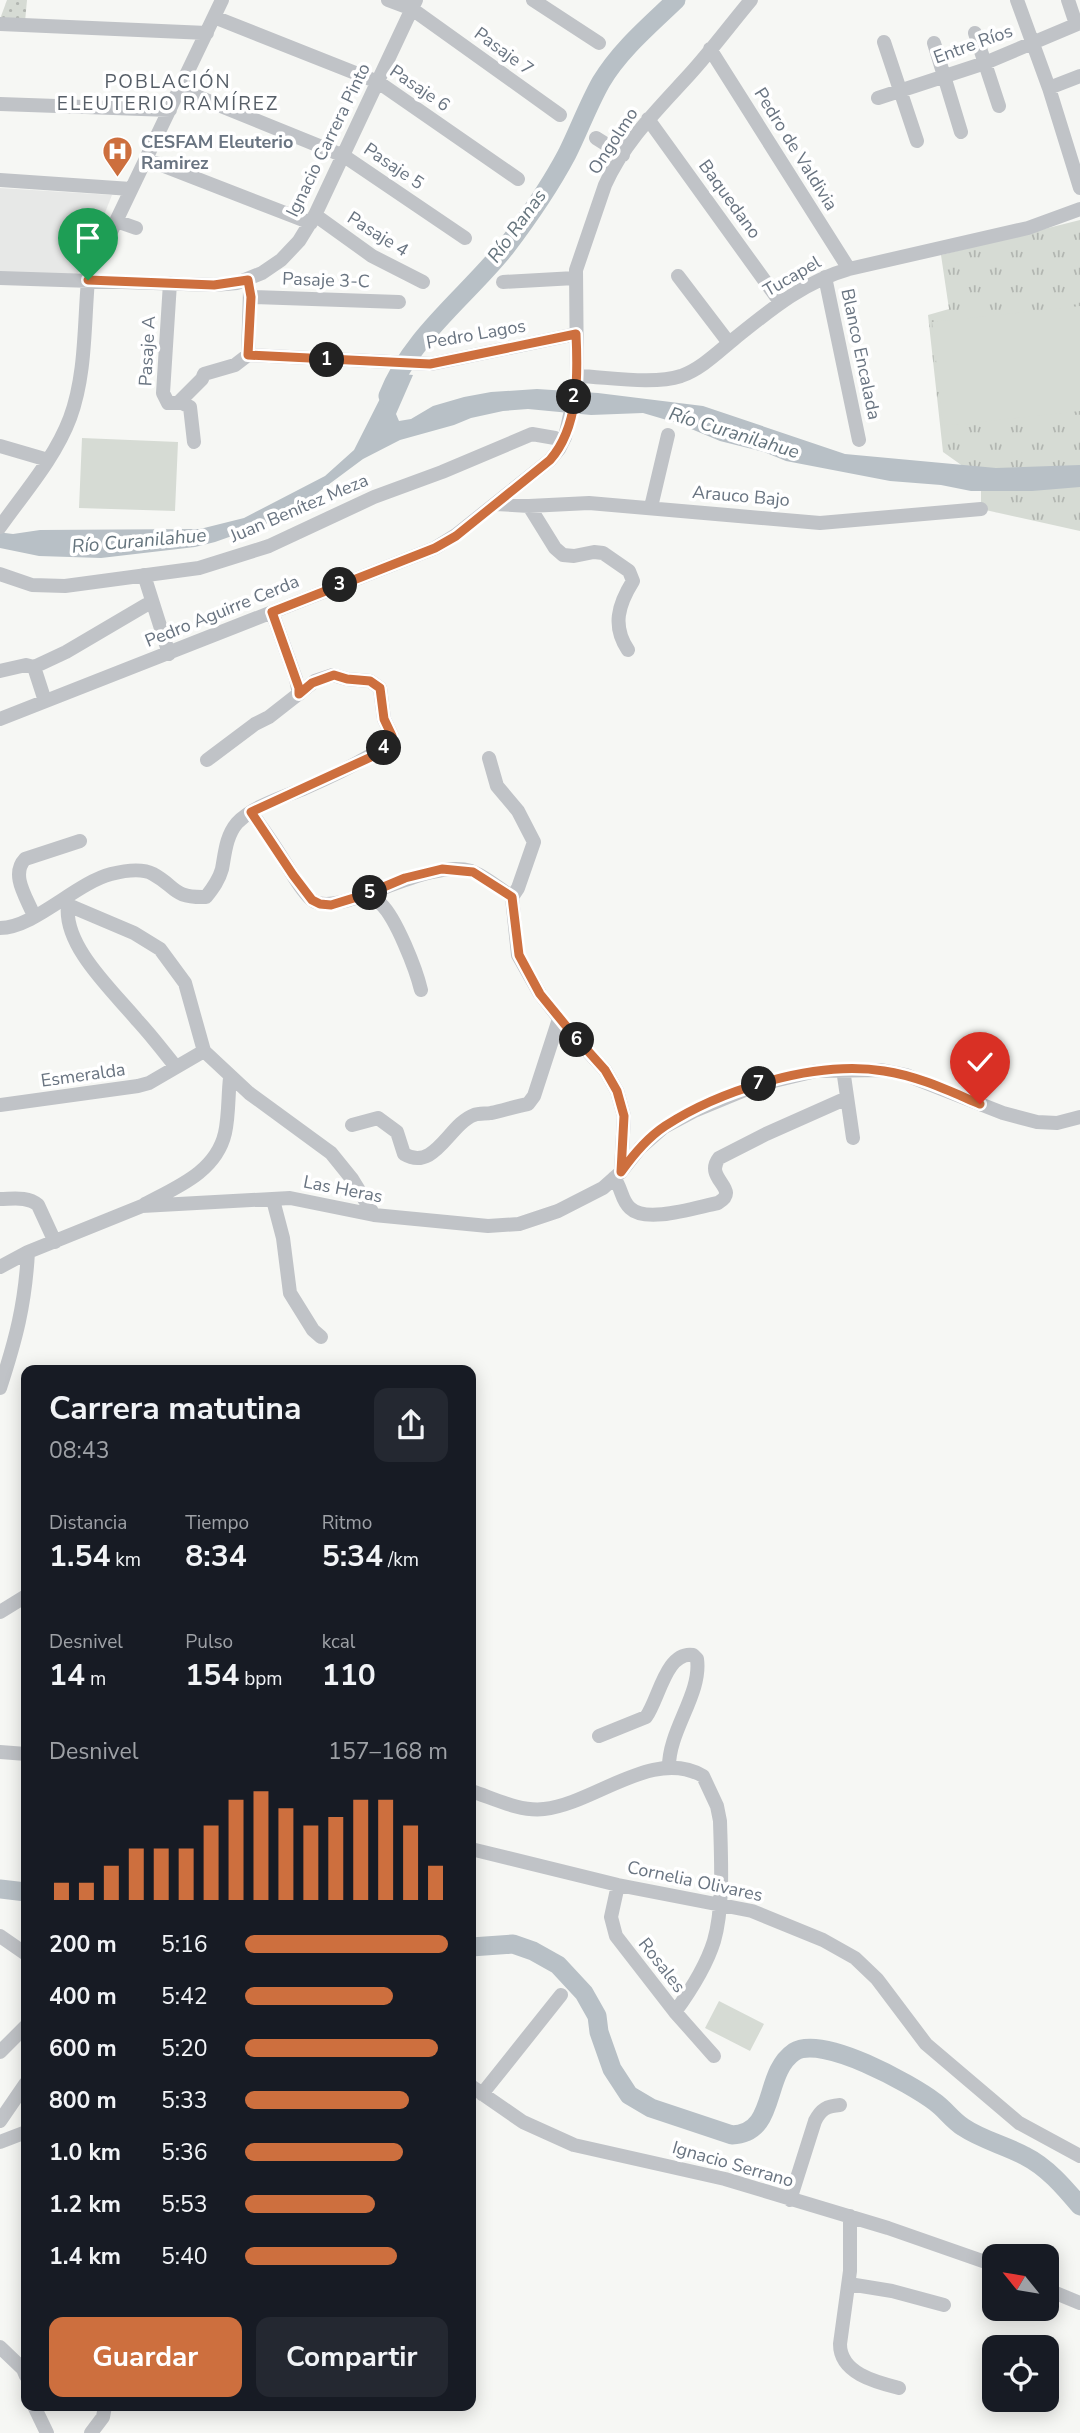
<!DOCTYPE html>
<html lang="es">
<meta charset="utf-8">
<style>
body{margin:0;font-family:"Nunito Sans",sans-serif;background:#242831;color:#f1f3f6;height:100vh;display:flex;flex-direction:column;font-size:26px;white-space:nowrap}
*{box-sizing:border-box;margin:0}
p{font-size:23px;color:#9ea1a6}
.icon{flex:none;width:38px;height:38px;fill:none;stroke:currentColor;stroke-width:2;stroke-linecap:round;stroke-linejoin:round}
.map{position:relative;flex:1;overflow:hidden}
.details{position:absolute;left:21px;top:1365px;width:455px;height:1046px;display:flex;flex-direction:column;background:#171b24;border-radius:14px;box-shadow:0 4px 18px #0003}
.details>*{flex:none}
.needle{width:46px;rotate:300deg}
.tools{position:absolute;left:982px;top:2244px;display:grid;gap:14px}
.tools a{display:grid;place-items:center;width:77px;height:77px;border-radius:14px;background:#171b24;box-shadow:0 4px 18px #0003;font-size:35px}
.pin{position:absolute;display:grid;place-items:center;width:60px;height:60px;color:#fff;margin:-72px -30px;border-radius:50% 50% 50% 0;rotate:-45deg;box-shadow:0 0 7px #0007}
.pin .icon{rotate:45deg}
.km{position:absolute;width:35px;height:35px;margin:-18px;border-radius:50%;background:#222;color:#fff;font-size:19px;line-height:35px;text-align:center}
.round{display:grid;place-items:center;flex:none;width:74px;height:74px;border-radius:14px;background:#242831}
.overview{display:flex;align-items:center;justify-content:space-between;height:119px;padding:0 28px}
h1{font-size:32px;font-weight:700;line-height:52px}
.metrics{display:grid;grid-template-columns:repeat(3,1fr);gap:10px;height:119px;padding:7px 28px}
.metrics div{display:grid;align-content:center}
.metrics b{font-size:30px;font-weight:700}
.metrics small{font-size:19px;font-weight:400}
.metrics p{font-size:19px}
.chart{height:196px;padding:14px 28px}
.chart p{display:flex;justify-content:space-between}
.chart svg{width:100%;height:126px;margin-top:7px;stroke:#cd6f3e;stroke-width:6}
.cta{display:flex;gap:14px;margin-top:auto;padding:14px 28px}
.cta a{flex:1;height:80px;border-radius:14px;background:#cd6f3e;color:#fff;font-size:28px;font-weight:700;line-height:80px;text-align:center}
.cta a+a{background:#242831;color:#f1f3f6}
ul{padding:0 28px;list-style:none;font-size:23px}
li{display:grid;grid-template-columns:112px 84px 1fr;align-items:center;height:52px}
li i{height:18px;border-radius:9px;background:#cd6f3e}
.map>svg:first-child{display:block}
.built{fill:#e7e8e7}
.grass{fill:url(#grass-dots)}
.park{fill:url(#park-tufts)}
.pitch{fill:#d6dbd4}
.water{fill:#b8c0c6}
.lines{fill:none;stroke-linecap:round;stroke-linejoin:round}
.river{stroke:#b8c0c6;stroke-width:19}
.minor{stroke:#c0c3c7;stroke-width:14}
.route-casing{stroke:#fff;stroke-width:14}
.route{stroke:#cd6f3e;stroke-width:9}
.labels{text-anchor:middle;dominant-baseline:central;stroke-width:7;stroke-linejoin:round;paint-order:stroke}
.street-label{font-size:18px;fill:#697481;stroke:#fff}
.poi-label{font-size:18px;font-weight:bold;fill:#697481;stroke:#fff;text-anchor:start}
.neighbourhood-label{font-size:19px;letter-spacing:2px;fill:#565e67;stroke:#fff}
.water-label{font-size:19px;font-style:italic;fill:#65747d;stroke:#fff}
</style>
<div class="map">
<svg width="1080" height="2433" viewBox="0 0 1080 2433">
<defs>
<pattern id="grass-dots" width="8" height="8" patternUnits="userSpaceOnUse" patternTransform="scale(1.75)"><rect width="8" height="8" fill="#d6dbd4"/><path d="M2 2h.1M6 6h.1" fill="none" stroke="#b2b6b1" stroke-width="1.8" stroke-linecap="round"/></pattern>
<pattern id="park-tufts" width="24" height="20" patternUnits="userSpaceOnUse" patternTransform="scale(1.75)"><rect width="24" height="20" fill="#d6dbd4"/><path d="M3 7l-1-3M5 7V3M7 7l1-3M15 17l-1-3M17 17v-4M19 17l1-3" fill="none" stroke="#b2b6b1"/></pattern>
</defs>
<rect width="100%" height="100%" fill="#f6f7f4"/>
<path class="built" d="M0,188L112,195L83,268L74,277L0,272Z"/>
<path class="grass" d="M7,0H27L25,22L0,19Z"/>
<path class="park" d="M1080,220V531L981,509V479L943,452L928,315L949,309L941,255Z"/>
<path class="pitch" d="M1080,306V411L943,426L932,322Z
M82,438L178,442L175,511L79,508Z
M719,2001L764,2024L750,2051L705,2028Z"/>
<path class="water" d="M393,373L413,375L396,414L399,421L411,419L433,406L464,397L491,392L537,389L598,393L703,406L845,454L996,468L1080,465V487L1032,491H971L941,485L890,481L786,461L764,452L720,441L677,423L643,413L591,415L528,409L503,411L471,418L454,425L400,440L363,459L297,508L266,524L215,542L195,547L101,558L39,556L0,548V528L5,533L13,534L40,530L200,529L244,518L325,476L354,450Z"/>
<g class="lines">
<path class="river" d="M388,396C411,336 467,296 506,247C528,218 550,186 567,154C579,130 588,105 601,82C620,50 650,25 676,0
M0,1889L26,1892
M471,1947L513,1944L533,1951L558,1965L584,1993L597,2016L599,2032L612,2069L629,2095L651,2108L732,2135C778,2133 762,2074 794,2052C822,2034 911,2084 935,2102C945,2109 952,2120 963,2127C982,2140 1005,2145 1025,2156C1047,2167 1064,2187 1080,2206"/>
<path class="minor" d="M388,0L412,9L560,115
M533,0L599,43
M1017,0L1049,88L1080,188
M1068,0L1076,24
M214,17L378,82L518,179
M0,24L207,33
M975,33L999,106
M884,42L917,141
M934,43L961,132
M710,49L849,269
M1049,88L1080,76
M179,89L344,156L465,238
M878,98L985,63L1080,23
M0,104L170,110
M648,119L780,302
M596,138L623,155
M146,159L311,223
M0,180L131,189
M315,215L372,256L423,282
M116,221L136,228
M97,261L222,0
M678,276L729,343
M825,277L859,440
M0,278L214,285L237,283L262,273L281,260L299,241L315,215L416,0
M503,282L575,278
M170,283L163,393L168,403H182L190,407L194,442
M251,297L399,302
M248,355L431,364L576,334
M248,355L250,291
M578,376C608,377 653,385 681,376C701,369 718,352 734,339C770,310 803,282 849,269L1028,228L1080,209
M178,403L202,379L204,374L235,365L248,355
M0,446L48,460
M496,504L529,506L589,503L820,523L981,509
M529,506L555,548L563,555L574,556L594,552L603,553L629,571L633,581C618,605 612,626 628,650
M651,507L668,435
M0,527C24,493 55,458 70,418C86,375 84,325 88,280
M0,574L32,585L65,586L199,568L269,546L374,497L442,472L532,434L555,438L562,443
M144,575L169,654
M272,612L296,679L299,694
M34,667L66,652L151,602
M34,667L45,701
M0,671L26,665L34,667
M0,719L435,548L456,535L550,460L559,449L565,437L577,384L576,270L605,185C624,142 658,109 689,75C711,51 730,25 751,0
M489,758L497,786L518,811L534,842L518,888L512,897
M251,812C262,828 274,844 284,861C292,873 301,891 312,900C338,920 425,857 471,871C485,876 500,889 512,897L518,955L540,994L571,1033L605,1070L617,1091L624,1116L621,1171
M367,894C372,897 377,900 381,904C396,918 416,969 421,990
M64,899L68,905L134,933L160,949L185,983L204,1051L249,1093L331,1153L352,1179L374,1215
M68,905C63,946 113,991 137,1020C151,1035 163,1051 176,1067
M34,916C27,898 10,875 25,859L80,841
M0,928C34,928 76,883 111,874C123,871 142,868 153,874C177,887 172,898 206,897C213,888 219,880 222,869C225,853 226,836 237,823C253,806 284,797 305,788C335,775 365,761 391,742L392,736L384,719L380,688L370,681L347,679L333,675L315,681L269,717L255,724L207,760
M843,1069L853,1138
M0,1105L138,1086L149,1083L204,1051
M352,1125L378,1118L397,1132L404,1154C435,1172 449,1124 474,1115C479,1113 486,1114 491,1113C503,1111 515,1106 528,1104L534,1096L559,1019
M614,1178C622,1188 621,1200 630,1208C646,1224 697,1207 718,1203C742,1189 703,1179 719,1158L766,1134L847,1098
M0,1199C13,1199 27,1196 38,1205L55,1242
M273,1200L283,1238L290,1293L313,1330L321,1337
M145,1204C177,1187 216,1172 225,1133C229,1115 228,1095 230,1078
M0,1267L28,1252L142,1206L290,1198L374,1215L488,1226L519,1224L558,1211L603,1188L621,1172L640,1148L664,1127L694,1111L757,1085L816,1071L881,1070L906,1075L1003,1113L1037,1122L1057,1123L1080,1117
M0,1388C16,1339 25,1305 28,1252
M0,1612L26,1596
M599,1736L646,1717C659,1699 666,1651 693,1655L697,1659C702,1694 668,1731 669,1768
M0,1752L26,1754
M471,1791C493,1798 520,1812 544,1809C594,1804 653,1747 703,1776L717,1806L720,1821C721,1858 724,1906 714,1941C706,1967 691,1990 675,2012
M471,1849L618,1885L752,1911L823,1940L855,1958L877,1979L926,2044L1019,2123L1080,2156
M618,1885L611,1917L616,1936L675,2012L714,2056
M0,1936L26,1954
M0,2052L26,2026
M471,2086L523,2122L574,2145L725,2179L888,2228L994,2265
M482,2094L561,1995
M0,2121L26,2083
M0,2142L26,2132
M790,2200L815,2121C821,2109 827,2106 840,2105
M850,2216V2271L840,2344C840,2373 875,2382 899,2388
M849,2284L892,2291L944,2305
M1046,2289L1080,2303
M0,2347L23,2369L26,2376
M34,2406L47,2433
M91,2433L103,2417L105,2406"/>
</g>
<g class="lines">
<defs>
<path id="route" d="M88,280L214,285L248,280L251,297L248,355L430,364L576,334C578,375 579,427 550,460L456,536L435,548L272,612L299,688V694L312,683L334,675L347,679L370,681L380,688L384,719L392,736L391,743L371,757L251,812L293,875L312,900L320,904L331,905L367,894L405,878L442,869L473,872L512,897L519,955L540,994L571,1032L605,1070L617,1091L624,1116L621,1172C633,1155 647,1138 665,1126C722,1089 817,1060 884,1071C918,1076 949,1091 980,1104"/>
</defs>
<use href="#route" class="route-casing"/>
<use href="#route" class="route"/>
</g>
<defs>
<symbol id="hospital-pin" viewBox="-11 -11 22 30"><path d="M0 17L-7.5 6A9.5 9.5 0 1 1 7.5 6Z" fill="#cd6f3e" stroke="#fff"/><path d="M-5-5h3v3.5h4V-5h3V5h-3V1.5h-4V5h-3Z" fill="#fff"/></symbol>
</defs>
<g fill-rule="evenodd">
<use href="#hospital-pin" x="100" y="134" width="35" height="47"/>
</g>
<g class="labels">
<g class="street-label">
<text transform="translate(973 44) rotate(-20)">Entre Ríos</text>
<text transform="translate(504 51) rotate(36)">Pasaje 7</text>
<text transform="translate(420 88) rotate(34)">Pasaje 6</text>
<text transform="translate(328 140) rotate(-64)">Ignacio Carrera Pinto</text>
<text transform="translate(613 141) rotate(-57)">Ongolmo</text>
<text transform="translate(796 149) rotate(58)">Pedro de Valdivia</text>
<text transform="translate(394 166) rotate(34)">Pasaje 5</text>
<text transform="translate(730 199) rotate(54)">Baquedano</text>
<text transform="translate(378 234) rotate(32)">Pasaje 4</text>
<text transform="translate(792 276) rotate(-30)">Tucapel</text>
<text transform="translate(326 280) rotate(2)">Pasaje 3-C</text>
<text transform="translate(476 334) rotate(-10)">Pedro Lagos</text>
<text transform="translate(147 351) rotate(-87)">Pasaje A</text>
<text transform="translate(861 354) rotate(78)">Blanco Encalada</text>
<text transform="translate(741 496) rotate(5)">Arauco Bajo</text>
<text transform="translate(299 508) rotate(-23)">Juan Benítez Meza</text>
<text transform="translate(222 611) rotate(-22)">Pedro Aguirre Cerda</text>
<text transform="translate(83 1075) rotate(-8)">Esmeralda</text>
<text transform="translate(343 1189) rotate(11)">Las Heras</text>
<text transform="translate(695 1881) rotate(12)">Cornelia Olivares</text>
<text transform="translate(662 1965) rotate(52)">Rosales</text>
<text transform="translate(733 2164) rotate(16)">Ignacio Serrano</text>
</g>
<g class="poi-label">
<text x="141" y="142">CESFAM Eleuterio<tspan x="141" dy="21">Ramirez</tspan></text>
</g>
<g class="neighbourhood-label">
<text x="168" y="82">POBLACIÓN<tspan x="168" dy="22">ELEUTERIO RAMÍREZ</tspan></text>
</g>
<g class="water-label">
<text transform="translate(517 226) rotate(-54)">Río Ranas</text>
<text transform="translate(734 433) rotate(17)">Río Curanilahue</text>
<text transform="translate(139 541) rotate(-5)">Río Curanilahue</text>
</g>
</g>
</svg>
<div class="tools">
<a><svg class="needle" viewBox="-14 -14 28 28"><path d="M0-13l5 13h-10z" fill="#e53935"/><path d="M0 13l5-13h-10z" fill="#9ea1a6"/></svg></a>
<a><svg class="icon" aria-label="locate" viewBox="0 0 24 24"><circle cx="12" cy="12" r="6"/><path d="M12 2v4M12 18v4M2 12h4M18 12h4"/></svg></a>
</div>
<div class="pin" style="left:88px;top:280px;background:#1e9e55"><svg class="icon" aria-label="arrive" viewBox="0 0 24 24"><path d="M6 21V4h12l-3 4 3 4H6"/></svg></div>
<div class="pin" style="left:980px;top:1104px;background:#d93025"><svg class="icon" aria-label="check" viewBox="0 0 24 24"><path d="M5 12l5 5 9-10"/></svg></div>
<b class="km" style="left:327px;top:360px">1</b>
<b class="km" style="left:574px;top:397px">2</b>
<b class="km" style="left:340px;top:585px">3</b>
<b class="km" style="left:384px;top:748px">4</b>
<b class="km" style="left:370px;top:893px">5</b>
<b class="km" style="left:577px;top:1040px">6</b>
<b class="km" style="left:759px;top:1084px">7</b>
<section class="details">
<div class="overview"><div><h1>Carrera matutina</h1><p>08:43</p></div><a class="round"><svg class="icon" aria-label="share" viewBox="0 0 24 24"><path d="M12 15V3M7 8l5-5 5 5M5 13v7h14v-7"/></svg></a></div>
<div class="metrics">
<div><p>Distancia</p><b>1.54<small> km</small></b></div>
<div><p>Tiempo</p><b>8:34</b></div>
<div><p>Ritmo</p><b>5:34<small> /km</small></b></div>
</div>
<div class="metrics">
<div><p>Desnivel</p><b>14<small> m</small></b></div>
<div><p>Pulso</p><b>154<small> bpm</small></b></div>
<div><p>kcal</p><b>110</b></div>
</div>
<div class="chart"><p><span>Desnivel</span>157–168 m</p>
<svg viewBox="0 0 160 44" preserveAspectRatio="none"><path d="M5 44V38M15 44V38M25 44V32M35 44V26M45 44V26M55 44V26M65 44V18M75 44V9M85 44V6M95 44V12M105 44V18M115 44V15M125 44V9M135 44V9M145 44V18M155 44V32"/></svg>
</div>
<ul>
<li><b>200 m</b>5:16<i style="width:100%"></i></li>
<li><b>400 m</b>5:42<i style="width:73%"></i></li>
<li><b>600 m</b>5:20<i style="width:95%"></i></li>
<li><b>800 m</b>5:33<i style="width:81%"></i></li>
<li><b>1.0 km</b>5:36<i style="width:78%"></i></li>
<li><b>1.2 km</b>5:53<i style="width:64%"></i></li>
<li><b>1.4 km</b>5:40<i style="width:75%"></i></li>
</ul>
<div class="cta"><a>Guardar</a><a>Compartir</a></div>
</section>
</div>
